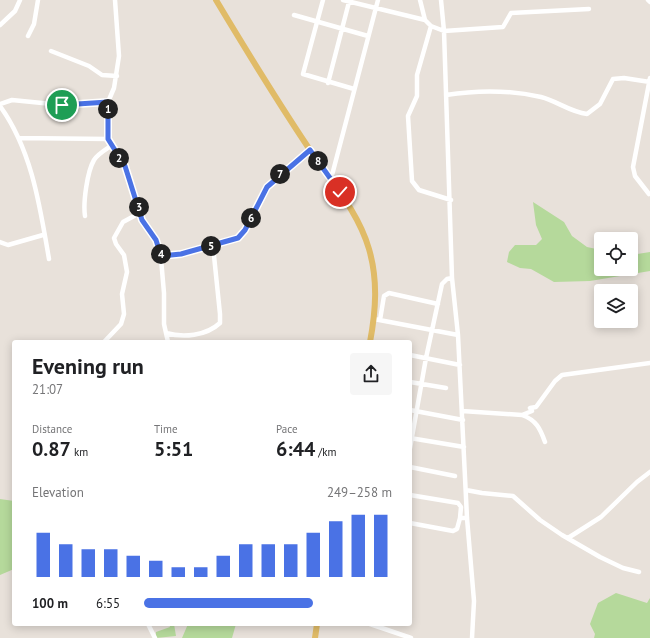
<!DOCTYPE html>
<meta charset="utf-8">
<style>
body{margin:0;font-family:"PT Sans",sans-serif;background:#f6f6f6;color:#202124;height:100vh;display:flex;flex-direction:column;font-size:15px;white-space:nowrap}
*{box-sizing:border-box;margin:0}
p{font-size:13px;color:#757577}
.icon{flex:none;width:22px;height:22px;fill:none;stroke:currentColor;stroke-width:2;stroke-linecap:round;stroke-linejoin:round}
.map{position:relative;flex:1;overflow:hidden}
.panel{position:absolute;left:12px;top:340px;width:400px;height:286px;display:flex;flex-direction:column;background:#fff;border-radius:4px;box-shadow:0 2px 10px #0003}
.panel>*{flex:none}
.controls{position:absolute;left:594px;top:232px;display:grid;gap:8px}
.controls a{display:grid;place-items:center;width:44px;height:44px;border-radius:4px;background:#fff;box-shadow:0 2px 10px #0003;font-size:20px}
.pin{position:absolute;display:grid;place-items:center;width:34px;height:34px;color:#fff;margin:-17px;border:2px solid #fff;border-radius:50%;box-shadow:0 1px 4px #0007}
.km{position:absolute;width:20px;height:20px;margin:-10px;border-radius:50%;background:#222;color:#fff;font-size:11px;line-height:20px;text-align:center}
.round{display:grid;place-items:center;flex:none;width:42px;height:42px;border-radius:4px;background:#f6f6f6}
.headline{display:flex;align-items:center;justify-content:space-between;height:68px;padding:0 20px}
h1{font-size:22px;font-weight:700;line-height:30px}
.figures{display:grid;grid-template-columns:repeat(3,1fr);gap:6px;height:68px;padding:4px 20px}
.figures div{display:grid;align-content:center}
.figures b{font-size:20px;font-weight:700}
.figures small{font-size:11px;font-weight:400}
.figures p{font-size:11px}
.chart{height:112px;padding:8px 20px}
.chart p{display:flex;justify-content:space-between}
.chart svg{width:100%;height:72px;margin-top:4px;stroke:#4a72e5;stroke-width:6}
ul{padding:0 20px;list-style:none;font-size:13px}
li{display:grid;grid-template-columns:64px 48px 1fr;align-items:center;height:30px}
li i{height:10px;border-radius:5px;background:#4a72e5}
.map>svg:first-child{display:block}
.green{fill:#b5d99b}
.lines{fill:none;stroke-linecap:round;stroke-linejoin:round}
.minor{stroke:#fff;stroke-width:4.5}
.major{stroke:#e0bb67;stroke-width:6}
.route-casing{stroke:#fff;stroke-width:8}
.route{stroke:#4a72e5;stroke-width:5}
</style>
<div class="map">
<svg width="650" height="638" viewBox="0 0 650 638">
<rect width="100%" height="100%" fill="#e8e1da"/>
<path class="green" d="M533,202L564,222L572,236L587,247L601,250V269H631V255L650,252V271L590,281L554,282L531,269L520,268L507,262L509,252L515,245H536L542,239L536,225Z
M0,499L14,501V569L0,575Z
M616,593L647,603L650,598V638H594L595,634L590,624L598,603Z
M169,624H174L176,636L156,638V632L170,627Z
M188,624H236L232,638H182Z"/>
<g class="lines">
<path class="minor" d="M115,0L119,56L114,88L108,102V139L125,166L143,220L160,247L164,293V324L168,342
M323,0L303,74L354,89
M343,0L425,20
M420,0L425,20L431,26L417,75V96L408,116L412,181L419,190L451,200
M441,0L444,31L452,278L458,335L467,518L474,601L472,638
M648,0L650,2
M294,15L368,36
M0,25L15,11L20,0
M431,26L444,31L503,27L511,13L589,9
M28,36L34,24L38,0
M51,51L89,66L102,75L117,76
M328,83L349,2
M446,95C477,90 510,90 541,97C557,101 570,112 587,114L600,104L613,79L624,78L650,82
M0,104L12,100L62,105L108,102
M0,106C32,150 40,207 49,259
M19,138L108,139
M331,179L378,0
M649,194L635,176L633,167L650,78
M85,216C83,203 87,172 94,160C98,154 105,150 111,146
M0,242L8,245L43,235
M161,256L181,254L238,238L245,230L267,187L310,150
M374,319L458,335
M380,320L384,296L389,293L438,304
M166,333C183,338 206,336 220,323V314L213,246
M104,342L121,324L124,314L122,294L127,272L124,255L116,244L114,238L123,222L136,215L139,208
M410,355L460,365
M410,382L446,388
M410,410L463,420
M462,411L522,415C536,420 540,428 545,442
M522,415L532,411L530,408L536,407L555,381L562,375L650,363
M410,438L464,447
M410,448L426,358L442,284L447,279L452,278
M410,467L455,476
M466,490L482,493L513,496L540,520L562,535L600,557L623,568L639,572
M410,495L458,503L461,507L460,518
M410,523L453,531L457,529L460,518H467
M568,538L601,517L637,482L650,472
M148,624L155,638
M370,624L411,638"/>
<path class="major" d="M216,0C246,50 276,99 308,147C330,180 358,211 369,249C378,280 376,310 370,342
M315,638L317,624"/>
</g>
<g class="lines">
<defs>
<path id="route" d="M62,105L108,102V139L125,166L142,220L156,240L161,256L181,254L238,238L245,230L267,187L310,150L340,192"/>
</defs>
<use href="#route" class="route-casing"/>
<use href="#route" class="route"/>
</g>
</svg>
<div class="controls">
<a><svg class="icon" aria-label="locate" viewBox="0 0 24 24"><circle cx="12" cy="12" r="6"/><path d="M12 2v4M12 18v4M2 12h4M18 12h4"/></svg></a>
<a><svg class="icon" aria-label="layers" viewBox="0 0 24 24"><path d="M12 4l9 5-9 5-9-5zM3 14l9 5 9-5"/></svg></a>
</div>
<div class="pin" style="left:62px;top:105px;background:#1e9e55"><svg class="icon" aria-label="arrive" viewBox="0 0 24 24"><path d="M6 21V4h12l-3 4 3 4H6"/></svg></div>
<div class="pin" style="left:340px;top:192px;background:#d93025"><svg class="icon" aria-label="check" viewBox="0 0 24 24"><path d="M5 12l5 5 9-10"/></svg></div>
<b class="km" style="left:108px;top:109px">1</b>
<b class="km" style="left:119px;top:158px">2</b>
<b class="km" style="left:139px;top:207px">3</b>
<b class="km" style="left:161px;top:254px">4</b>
<b class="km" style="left:211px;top:246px">5</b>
<b class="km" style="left:251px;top:218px">6</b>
<b class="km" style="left:280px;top:174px">7</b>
<b class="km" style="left:318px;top:161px">8</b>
<section class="panel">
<div class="headline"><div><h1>Evening run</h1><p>21:07</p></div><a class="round"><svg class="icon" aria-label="share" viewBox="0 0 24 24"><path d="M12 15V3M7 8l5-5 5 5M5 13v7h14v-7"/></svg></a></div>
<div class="figures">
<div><p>Distance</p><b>0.87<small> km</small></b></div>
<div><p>Time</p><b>5:51</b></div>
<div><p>Pace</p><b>6:44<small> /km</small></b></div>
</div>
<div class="chart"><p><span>Elevation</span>249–258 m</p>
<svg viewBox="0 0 160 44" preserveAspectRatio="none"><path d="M5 44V17M15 44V24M25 44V27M35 44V27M45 44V31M55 44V34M65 44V38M75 44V38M85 44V31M95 44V24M105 44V24M115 44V24M125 44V17M135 44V10M145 44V6M155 44V6"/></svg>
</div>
<ul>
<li><b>100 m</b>6:55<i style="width:68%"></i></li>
</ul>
</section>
</div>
